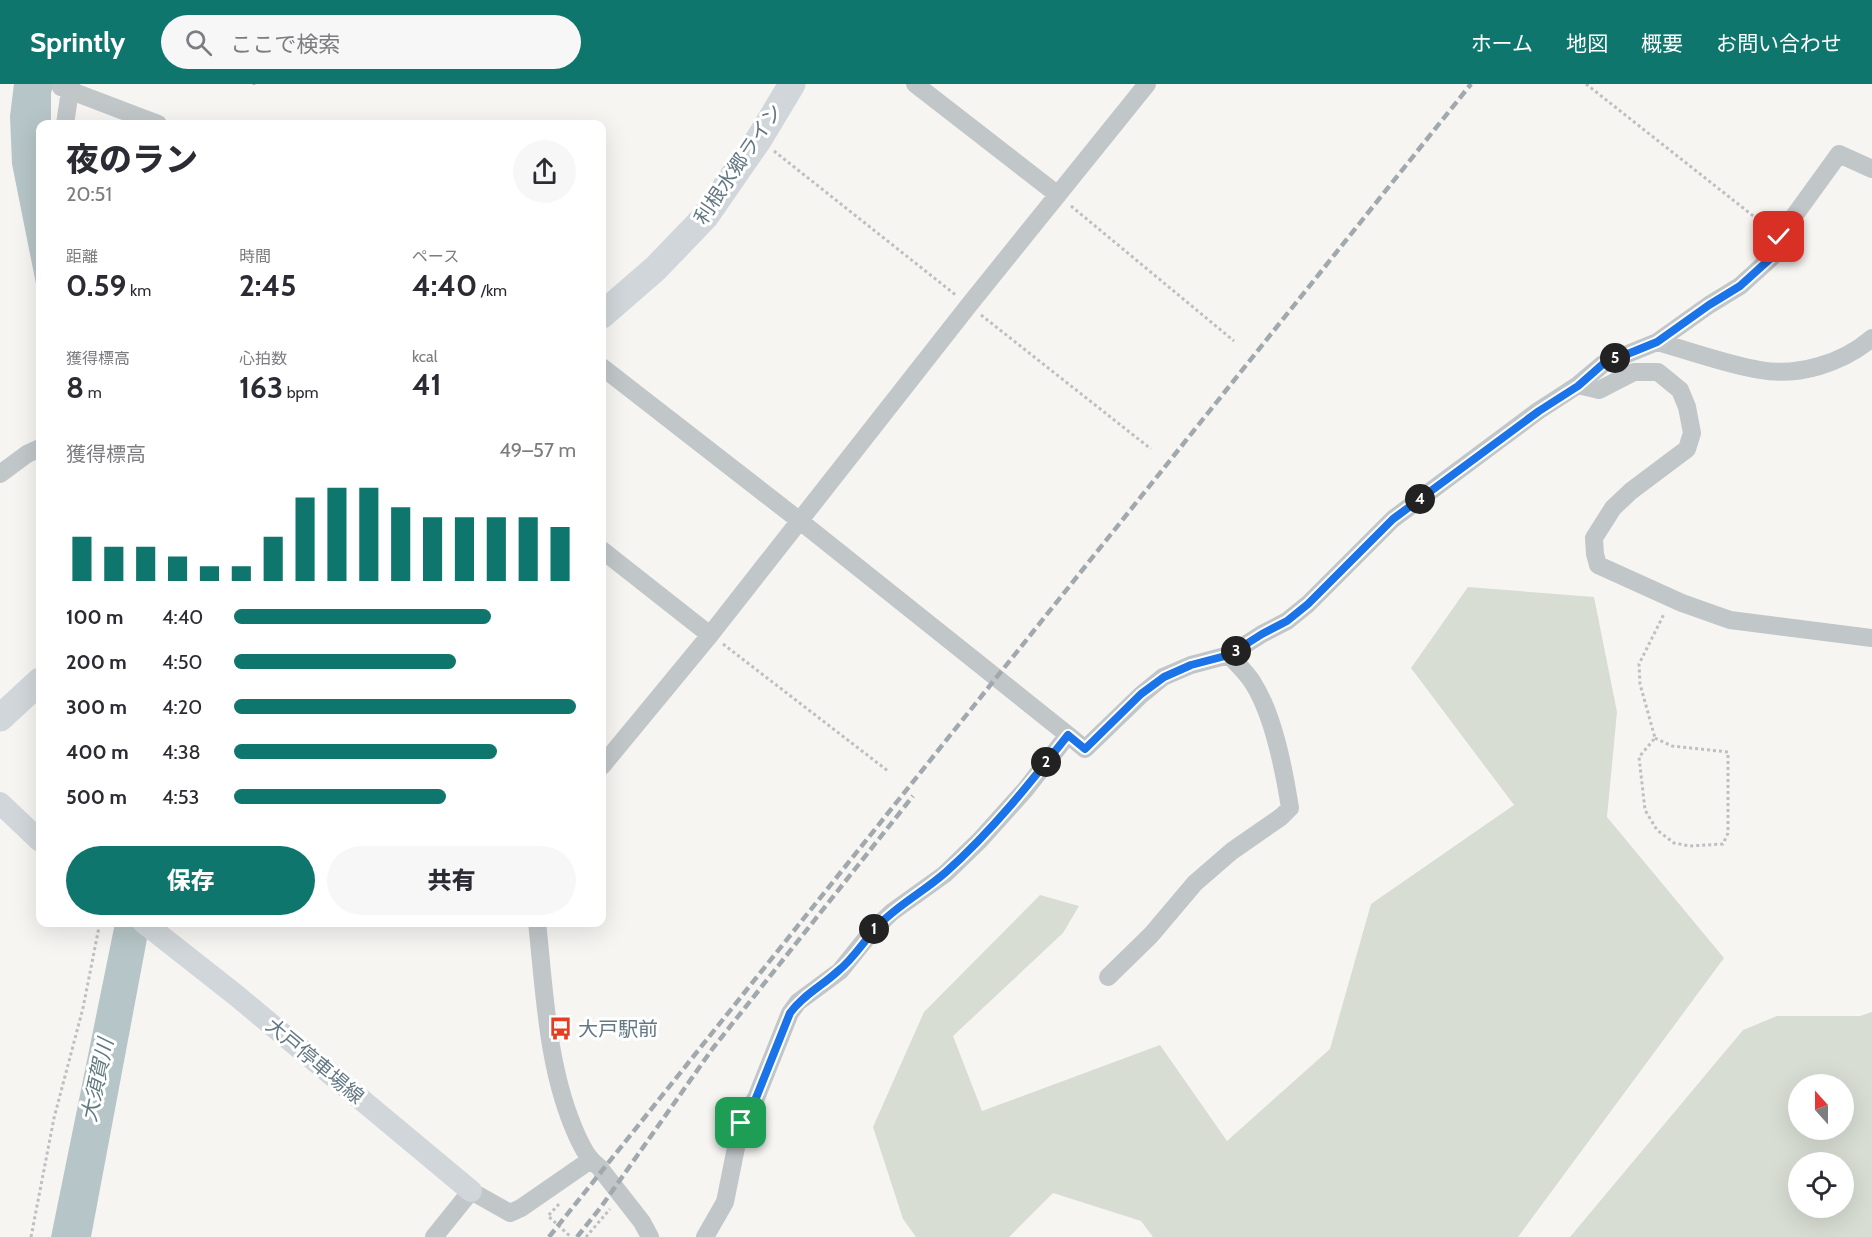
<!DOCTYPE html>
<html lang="ja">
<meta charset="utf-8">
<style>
body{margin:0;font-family:Cabin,"Noto Sans JP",sans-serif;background:#f7f7f7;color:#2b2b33;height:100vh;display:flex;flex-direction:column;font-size:22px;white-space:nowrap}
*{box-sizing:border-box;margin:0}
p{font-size:20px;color:#7c7c81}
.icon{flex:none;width:33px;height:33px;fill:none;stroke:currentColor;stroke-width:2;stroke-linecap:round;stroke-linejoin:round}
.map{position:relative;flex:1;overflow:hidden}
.panel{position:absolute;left:36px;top:36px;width:570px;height:807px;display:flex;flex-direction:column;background:#fff;border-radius:12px;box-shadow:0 6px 24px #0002}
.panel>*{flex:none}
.needle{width:39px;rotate:339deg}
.controls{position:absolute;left:1788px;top:990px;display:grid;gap:12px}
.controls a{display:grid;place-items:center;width:66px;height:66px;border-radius:50%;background:#fff;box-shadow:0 6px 24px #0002;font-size:30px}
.pin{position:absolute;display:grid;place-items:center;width:51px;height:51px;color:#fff;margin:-26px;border-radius:12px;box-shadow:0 3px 9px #0006}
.km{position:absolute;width:30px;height:30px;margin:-15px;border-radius:50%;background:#222;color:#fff;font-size:16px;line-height:30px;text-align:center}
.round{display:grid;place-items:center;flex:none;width:63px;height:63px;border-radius:32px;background:#f7f7f7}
.headline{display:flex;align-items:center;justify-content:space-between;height:102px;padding:0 30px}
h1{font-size:33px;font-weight:800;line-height:45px}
.stats{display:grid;grid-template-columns:repeat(3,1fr);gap:9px;height:102px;padding:6px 30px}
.stats div{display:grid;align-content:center}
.stats b{font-size:30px;font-weight:800}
.stats small{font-size:16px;font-weight:400}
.stats p{font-size:16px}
.chart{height:168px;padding:12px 30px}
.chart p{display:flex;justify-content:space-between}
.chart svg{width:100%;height:108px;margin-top:6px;stroke:#0f766e;stroke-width:6}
.cta{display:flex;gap:12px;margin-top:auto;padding:12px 30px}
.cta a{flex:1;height:69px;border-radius:36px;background:#0f766e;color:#fff;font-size:24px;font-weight:800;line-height:69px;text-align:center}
.cta a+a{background:#f7f7f7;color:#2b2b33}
ul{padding:0 30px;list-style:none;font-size:20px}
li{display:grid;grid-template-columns:96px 72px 1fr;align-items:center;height:45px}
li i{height:15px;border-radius:8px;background:#0f766e}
header{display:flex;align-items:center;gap:36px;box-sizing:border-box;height:84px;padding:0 30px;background:#0f766e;color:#fff}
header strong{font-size:28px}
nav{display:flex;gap:33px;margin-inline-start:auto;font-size:21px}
.search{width:420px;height:54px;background:#f7f7f7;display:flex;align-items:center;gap:15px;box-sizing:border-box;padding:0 21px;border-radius:33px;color:#7c7c81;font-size:22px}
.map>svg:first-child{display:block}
.green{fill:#d7ddd3;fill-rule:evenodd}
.water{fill:#b6c5c7}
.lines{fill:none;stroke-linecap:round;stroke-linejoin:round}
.path{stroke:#bdbfc1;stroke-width:3;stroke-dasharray:3 3;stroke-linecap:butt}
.minor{stroke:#c1c6c8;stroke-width:18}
.major{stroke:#d1d6da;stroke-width:22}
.highway{stroke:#d1d6da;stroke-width:27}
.rail{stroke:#a1a9ae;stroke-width:4.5;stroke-dasharray:9 4.5;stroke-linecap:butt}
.route-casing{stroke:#fff;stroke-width:12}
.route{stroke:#1a73e8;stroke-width:8}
.labels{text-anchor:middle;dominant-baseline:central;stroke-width:6;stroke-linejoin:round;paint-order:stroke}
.street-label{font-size:20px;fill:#647884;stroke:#fff}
.poi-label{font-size:20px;fill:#647884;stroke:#fff;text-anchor:start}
.water-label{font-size:21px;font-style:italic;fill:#5f7b80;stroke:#fff}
</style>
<header>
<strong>Sprintly</strong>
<div class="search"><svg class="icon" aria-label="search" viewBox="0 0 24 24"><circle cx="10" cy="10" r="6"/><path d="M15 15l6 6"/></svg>ここで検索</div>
<nav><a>ホーム</a><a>地図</a><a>概要</a><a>お問い合わせ</a></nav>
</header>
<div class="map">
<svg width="1872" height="1153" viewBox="0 0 1872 1153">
<rect width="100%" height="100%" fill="#f6f5f2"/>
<path class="green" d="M1468,503L1594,513L1617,628L1607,733L1724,874L1518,1153H1153L1141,1137L1053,1109L1009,1153H916L903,1135L873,1043L924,928L1040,811L1079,822L1063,849L953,952L982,1027L1160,961L1227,1057L1330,965L1371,820L1514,721L1411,584Z
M1872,928V1153H1570L1743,946L1777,932H1860ZM1798,1000H1844V1046H1798ZM1798,1078H1844V1124H1798Z"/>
<path class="water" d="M14,0H54L51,9V40H40V220L12,80L10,32Z
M115,839H150L91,1153H51Z"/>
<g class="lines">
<path class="path" d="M1586,0L1766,142
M254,1V0
M774,67L957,212
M1071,122L1234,257
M981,231L1151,365
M723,560L888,687
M1655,654L1672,662L1728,668V749L1723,760L1690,762L1674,759L1657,746L1645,726L1639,673L1655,654L1640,600L1639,580L1664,530
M559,1120L548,1132L571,1153
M31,1153L54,1034L83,924L100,838
M586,1153L610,1125"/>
<path class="minor" d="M915,0L1058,111
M61,3L158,40
M65,40L71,0
M1657,258C1691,267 1725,280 1760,286C1798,293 1843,279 1872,254
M602,283L800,437L1068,651L1025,706L980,756L945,790L892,828L873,846L840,887L798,918L790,929L756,1014L741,1039L725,1118L705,1153
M1578,301L1599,306L1634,288H1658L1680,306L1687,323L1692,349L1687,365L1631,407L1613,424L1594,454L1595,470L1598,481L1682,519L1730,536L1872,554
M0,390L27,370L40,364
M602,466L710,551
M1068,651L1085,665L1141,611L1163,593L1191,581L1229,571L1262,550L1287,537L1308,520L1393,435L1538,327L1578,301L1603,280L1657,258L1709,221L1740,202L1772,173L1779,153L1839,70L1872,85
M602,682L710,551L969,221L1147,0
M537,838C545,911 547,987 578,1054C584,1066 588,1075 599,1083L642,1138L650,1153
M1108,893L1151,851L1195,799L1232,767L1281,733L1290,724C1284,686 1274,632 1253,599C1247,589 1237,580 1229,571
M434,1153L471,1107L510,1129L521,1124L589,1077"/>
<path class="major" d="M0,719L40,757
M143,838L237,912L471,1107"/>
<path class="highway" d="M602,231L656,184L705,133L759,55L792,0
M0,634L40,597"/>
<path class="rail" d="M549,1153L1471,0
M577,1153L601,1123L713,964L913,712"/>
</g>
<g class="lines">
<defs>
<path id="route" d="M741,1039L756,1014L790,929C803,911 822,902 838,887C856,873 867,851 884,836C903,818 927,805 946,788C992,747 1030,699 1068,651L1085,665L1141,610L1164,593L1191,581L1229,571L1262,550L1287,537L1308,520L1393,435L1539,327L1578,302L1603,280L1657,258L1709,221L1740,202L1772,173L1779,153"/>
</defs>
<use href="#route" class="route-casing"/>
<use href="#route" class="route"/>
</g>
<defs>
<symbol id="bus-bare" viewBox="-9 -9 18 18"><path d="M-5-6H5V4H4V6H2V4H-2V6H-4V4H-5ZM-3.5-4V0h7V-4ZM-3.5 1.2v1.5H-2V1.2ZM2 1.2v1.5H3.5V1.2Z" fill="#e63c21" stroke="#fff" stroke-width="2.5" paint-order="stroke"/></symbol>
</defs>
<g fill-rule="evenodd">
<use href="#bus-bare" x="544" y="928" width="33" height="33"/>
</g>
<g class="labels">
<g class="street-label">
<text transform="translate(738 80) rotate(-56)">利根水郷ライン</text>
<text transform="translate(315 977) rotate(40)">大戸停車場線</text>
</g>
<g class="poi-label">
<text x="578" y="945">大戸駅前</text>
</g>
<g class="water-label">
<text transform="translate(97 996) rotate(-78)">大須賀川</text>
</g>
</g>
</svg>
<div class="controls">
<a><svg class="needle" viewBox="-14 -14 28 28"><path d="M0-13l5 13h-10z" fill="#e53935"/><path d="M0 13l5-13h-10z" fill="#7c7c81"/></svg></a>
<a><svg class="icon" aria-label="locate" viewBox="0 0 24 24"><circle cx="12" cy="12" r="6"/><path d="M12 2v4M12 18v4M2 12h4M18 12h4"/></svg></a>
</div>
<div class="pin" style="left:741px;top:1039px;background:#1e9e55"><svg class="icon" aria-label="arrive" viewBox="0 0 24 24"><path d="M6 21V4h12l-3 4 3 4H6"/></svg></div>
<div class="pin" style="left:1779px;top:153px;background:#d93025"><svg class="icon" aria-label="check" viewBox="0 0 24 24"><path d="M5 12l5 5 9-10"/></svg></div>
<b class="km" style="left:874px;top:845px">1</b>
<b class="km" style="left:1046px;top:678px">2</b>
<b class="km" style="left:1236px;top:567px">3</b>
<b class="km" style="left:1420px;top:415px">4</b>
<b class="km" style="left:1615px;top:274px">5</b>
<section class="panel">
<div class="headline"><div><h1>夜のラン</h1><p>20:51</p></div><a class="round"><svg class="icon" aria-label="share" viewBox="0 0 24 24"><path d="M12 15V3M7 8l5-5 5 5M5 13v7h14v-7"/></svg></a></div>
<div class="stats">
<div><p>距離</p><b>0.59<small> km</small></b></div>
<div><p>時間</p><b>2:45</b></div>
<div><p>ペース</p><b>4:40<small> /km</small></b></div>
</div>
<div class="stats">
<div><p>獲得標高</p><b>8<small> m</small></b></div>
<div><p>心拍数</p><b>163<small> bpm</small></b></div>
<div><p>kcal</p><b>41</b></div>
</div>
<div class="chart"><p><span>獲得標高</span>49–57 m</p>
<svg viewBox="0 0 160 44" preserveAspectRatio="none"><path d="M5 44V26M15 44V30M25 44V30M35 44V34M45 44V38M55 44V38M65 44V26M75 44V10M85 44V6M95 44V6M105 44V14M115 44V18M125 44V18M135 44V18M145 44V18M155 44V22"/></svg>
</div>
<ul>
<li><b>100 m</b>4:40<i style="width:75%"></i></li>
<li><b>200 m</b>4:50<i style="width:65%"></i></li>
<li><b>300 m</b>4:20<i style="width:100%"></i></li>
<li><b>400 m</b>4:38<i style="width:77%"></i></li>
<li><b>500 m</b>4:53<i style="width:62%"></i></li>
</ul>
<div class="cta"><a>保存</a><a>共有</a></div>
</section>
</div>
